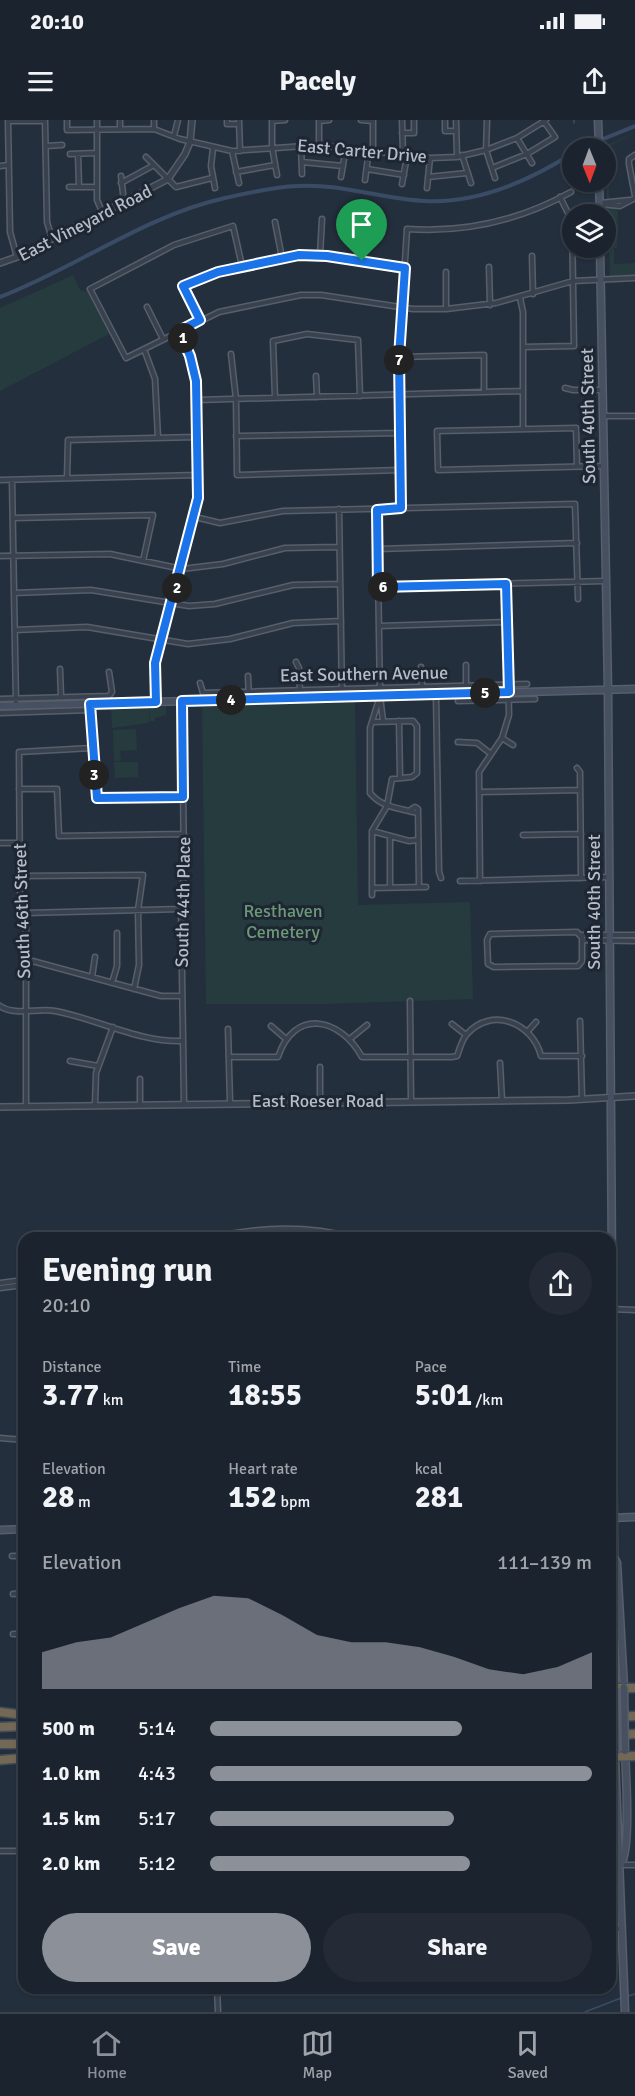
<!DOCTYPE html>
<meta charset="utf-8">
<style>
body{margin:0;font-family:Signika,sans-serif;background:#242b36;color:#f1f3f6;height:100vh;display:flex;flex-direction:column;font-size:22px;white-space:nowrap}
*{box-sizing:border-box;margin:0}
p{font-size:20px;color:#a0a4aa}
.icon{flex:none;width:33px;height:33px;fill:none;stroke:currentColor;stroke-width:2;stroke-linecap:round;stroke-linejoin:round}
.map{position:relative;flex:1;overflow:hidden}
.drawer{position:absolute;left:18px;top:1112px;width:598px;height:762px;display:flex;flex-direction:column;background:#1b232e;border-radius:18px;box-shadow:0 2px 4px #0004,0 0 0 2px #39404a}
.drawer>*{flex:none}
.needle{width:39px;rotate:179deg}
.fabs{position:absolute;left:562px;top:18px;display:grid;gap:12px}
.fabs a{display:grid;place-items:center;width:54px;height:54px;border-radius:50%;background:#1b232e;box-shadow:0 2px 4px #0004,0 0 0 2px #39404a;font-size:30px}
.pin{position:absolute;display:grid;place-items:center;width:51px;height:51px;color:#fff;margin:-62px -26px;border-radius:50% 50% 50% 0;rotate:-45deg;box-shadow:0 0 6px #0007}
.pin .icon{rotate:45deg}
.km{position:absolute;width:30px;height:30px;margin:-15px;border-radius:50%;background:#222;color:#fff;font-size:16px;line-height:30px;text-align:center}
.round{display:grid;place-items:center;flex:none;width:63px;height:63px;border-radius:32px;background:#242b36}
.head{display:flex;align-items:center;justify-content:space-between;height:102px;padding:0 24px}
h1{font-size:33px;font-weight:700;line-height:45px}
.figures{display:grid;grid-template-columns:repeat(3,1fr);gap:9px;height:102px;padding:6px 24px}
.figures div{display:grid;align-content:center}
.figures b{font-size:30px;font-weight:700}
.figures small{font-size:16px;font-weight:400}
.figures p{font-size:16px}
.chart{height:168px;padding:12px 24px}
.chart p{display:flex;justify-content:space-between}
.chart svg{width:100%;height:108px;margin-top:6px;fill:#8c9099;opacity:.7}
.action{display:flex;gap:12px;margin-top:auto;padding:12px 24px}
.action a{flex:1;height:69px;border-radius:36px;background:#8c9099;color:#fff;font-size:24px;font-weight:700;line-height:69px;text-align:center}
.action a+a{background:#242b36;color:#f1f3f6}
ul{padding:0 24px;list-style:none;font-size:20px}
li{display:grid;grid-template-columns:96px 72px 1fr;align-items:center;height:45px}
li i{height:15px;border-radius:8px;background:#8c9099}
.status{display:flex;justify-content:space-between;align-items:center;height:42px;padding:0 30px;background:#1b232e;direction:ltr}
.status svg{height:16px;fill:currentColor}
header{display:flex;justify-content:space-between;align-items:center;height:78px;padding:0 24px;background:#1b232e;font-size:27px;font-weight:700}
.dock{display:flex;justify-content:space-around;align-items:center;height:84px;border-top:2px solid #39404a;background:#1b232e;font-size:16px;color:#a0a4aa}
.dock a{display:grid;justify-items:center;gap:3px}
.dock .on{color:#8c9099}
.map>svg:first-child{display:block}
.green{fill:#263b3e}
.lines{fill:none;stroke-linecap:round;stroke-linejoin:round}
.stream{stroke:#3a4c65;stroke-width:1.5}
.canal{stroke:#3a4c65;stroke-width:4}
.minor-casing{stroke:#565f6b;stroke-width:7}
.tertiary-casing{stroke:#565f6b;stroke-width:8}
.secondary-casing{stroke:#565f6b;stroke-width:9}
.motorway-casing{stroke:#434c58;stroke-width:11}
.minor{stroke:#38414d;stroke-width:4}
.tertiary{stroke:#38414d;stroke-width:5}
.secondary{stroke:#465060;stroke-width:6}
.motorway{stroke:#736755;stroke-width:8}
.secondary-bridge-casing{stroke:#565f6b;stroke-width:9;stroke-linecap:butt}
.secondary-bridge{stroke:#465060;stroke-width:6}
.route-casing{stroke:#fff;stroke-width:12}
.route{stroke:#1a73e8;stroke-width:8}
.labels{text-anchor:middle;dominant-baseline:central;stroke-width:6;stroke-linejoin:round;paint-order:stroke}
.street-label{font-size:18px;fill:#b4bcc8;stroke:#1d2632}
.park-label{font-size:18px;fill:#6c9876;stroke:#1d2632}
</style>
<div class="status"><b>20:10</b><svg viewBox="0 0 49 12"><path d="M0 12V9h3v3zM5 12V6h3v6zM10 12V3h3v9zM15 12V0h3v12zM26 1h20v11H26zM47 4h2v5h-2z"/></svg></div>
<header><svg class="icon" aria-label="menu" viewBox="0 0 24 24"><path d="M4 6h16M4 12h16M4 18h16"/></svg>Pacely<svg class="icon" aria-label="share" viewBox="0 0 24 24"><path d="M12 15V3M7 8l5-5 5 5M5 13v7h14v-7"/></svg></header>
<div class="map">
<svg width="635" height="1892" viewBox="0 0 635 1892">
<rect width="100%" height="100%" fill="#242f3d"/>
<path class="green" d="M635,13L608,27L609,76L618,92L617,128H614V144L635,143V155L610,156L605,26Z
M73,155L80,170L90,172L111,213L0,271V188Z
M355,582L358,785L470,782L473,879L326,884H206L202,587Z
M166,587V595L155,598L154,601H150L149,591V603L112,608L111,589L148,588L149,590L151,588Z
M136,609L137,630L120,631L121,641H114L113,610Z
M114,642H138V657L115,658Z"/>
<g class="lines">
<path class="stream" d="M574,0V3
M628,1876L635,1874
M585,1892L621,1878"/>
<path class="canal" d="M581,28L635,6
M0,177C76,148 144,96 225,78C248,73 273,67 297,66C339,63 381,79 424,81C478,84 529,61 573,33"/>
<defs>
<path id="minor" d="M67,0V10L154,9L180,19L232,31L319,25L430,38L457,37L486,30L517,18L546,0
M97,0V80L103,94
M120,0V9
M154,0V9
M227,0V4H239
M239,0L240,31
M272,0V27L277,55
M319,0V25
M361,0L373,1
M373,0V31
M402,0L403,35
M445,0V11H456
M456,0L457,37
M487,0L486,30L495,58
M8,1H45L47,102L52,119
M8,1L10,112L17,137
M272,1L285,0
M319,1L329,0
M402,13H414V0
M174,16L178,0
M517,18L532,43
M301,25L302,54
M46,26L62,25
M213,28L211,46L215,68
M232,31L239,63
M70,34L96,33
M78,34L79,67
M462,35L471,63
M635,35L629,39V44L635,76
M146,37L176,67L212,58
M302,42L343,46
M0,46L8,45
M492,48L527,34L555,17L543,0
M367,49L404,55
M236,52L275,45
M121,56L124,82
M341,57L346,27
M428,57L467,53
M365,60L369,30
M121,63L154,45
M402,64L407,36
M69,67H97
M427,68L430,38
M600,83L630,80
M600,84L620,86L635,78
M275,102L282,138
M320,135L322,99
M532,136L533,174
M362,141L368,105
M242,146L233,106L174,125L90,169L126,238L219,192L301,175H321L413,189H446L496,183L573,161L635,158
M489,147L490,185
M446,152V189
M520,178L523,192V309
M147,187L163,219
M200,200L183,166L218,151L299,135L327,136L405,148
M523,227L574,226L572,101L560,77
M144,229L155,259L158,318
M231,234L236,279L237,355L400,350
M399,237L484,235V272
M316,256L317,277
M565,268L573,270H602
M275,278L273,221L307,214L358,220L360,276
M197,280L523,271
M603,296H635
M236,316L400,313
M577,346L576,308L437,311L438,350L604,346
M67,358L68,320L197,317
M0,360L198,355
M12,360L16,585
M339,389L342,577
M401,389L399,237L407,109C466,113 519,101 571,72
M377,390L380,576L370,608V673C382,688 400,688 417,693
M195,397L220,403L283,391L575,384L578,479
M13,398L153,395L143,441
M378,429L577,423
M0,436L110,434L182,449L223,444L285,428L339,427
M378,467L605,461
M14,473L91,470L189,486L215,484L293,465L340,464
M379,506L507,502
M15,510L87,507L188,524L230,519L293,503L341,501
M296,542L299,548L300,571
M466,545V566
M421,547L422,567
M60,549L61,577
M248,556L249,579
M200,563L203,573L527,564
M436,575L439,752L441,758
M380,576L383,601
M0,579L109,576L112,572L109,552
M182,581L184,750L181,789L184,983
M458,581L535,579
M156,582L155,543L199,378L196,261L190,236L179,211
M89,583L97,678L183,677
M0,593L90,590
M399,601L400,658
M372,602L413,601L417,606V653L412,657L392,659L387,686L372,711V775
M502,618L513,625
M458,622L477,623L491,634
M577,648L580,652L581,758
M19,669H57L59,716L184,714
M479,672L580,670
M409,691L415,687L418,689L419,767
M372,711L409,721L417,720
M523,715L581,714
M0,723H19
M20,756L143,755L138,790L139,845L134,869
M460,761L609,757
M480,761L479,652L502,618L509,595L506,464
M390,767V716
M372,768L426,767
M26,793L181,789
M577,812L582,818V841L578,846L494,847L488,844L487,820L490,814Z
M582,815H635
M582,820L635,821
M25,839L161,876H182
M92,857L95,837
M112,863L117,846V813
M410,881L411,981
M0,886C14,896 39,888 55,891C98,899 140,923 183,921
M580,901L582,979
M452,904L466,915
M271,906L286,919
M228,909L230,982
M528,911L536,902
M351,918L367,905
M229,937H278C294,888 340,897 362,937H452L457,936C460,929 461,921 467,914C492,886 533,903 541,936H582
M70,941L98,946
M500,943L502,981
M320,947V981
M140,983V959
M95,984L96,953L113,907
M26,986V795L20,772L19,632L92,628
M211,1118C260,1106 307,1105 356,1118
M241,1118L293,1114L328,1118
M0,1163L24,1160
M0,1168L24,1165
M611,1189L635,1190
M0,1318L24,1320
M12,1436H24
M13,1474L24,1473
M13,1514H24
M0,1731H24
M610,1745H635
M610,1809H622
M217,1868L218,1892"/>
<path id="tertiary" d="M0,143L17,137L168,59L185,34L190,22L192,0
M0,987L569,980L635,976"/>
<path id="secondary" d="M598,0L599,28
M599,62L600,94
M600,128L608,570L614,1437L611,1443L615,1568
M0,586L635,569
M611,1398L635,1397
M0,1410L24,1409
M614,1437L617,1443L624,1567
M615,1635L625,1892
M621,1745C631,1727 626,1655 625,1632"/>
<path id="motorway" d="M610,1568H635
M0,1592L24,1595
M610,1597L635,1596
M0,1607L24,1606
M610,1615L635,1614
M0,1624H24
M610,1637L635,1636
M0,1640L24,1638"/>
</defs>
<use href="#minor" class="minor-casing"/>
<use href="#tertiary" class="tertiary-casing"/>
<use href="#secondary" class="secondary-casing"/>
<use href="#motorway" class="motorway-casing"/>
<use href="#minor" class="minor"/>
<use href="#tertiary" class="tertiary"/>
<use href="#secondary" class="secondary"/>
<use href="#motorway" class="motorway"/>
<defs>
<path id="secondary-bridge" d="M624,1567L625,1631
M615,1568L616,1632"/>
</defs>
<use href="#secondary-bridge" class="secondary-bridge-casing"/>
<use href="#secondary-bridge" class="secondary-bridge"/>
</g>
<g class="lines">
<defs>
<path id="route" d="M299,135L327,136L405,148L399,237L401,388L377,390L378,467L506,464L509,572L182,581L183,677L97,678L90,584L156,582L155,543L198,378L196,261L190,236L179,211L200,200L183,166L218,152Z"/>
</defs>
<use href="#route" class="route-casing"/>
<use href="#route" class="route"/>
</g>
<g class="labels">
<g class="street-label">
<text transform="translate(362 31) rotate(5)">East Carter Drive</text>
<text transform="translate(85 103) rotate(-27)">East Vineyard Road</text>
<text transform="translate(588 296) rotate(-91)">South 40th Street</text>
<text transform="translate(364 554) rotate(-1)">East Southern Avenue</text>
<text transform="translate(183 782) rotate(-89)">South 44th Place</text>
<text transform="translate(594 782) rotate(-90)">South 40th Street</text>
<text transform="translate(22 791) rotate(-92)">South 46th Street</text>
<text x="318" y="981">East Roeser Road</text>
</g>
<g class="park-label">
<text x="283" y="791">Resthaven<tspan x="283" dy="21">Cemetery</tspan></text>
</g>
</g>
</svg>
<div class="fabs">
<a><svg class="needle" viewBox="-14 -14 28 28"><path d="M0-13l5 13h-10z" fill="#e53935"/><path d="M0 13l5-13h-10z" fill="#a0a4aa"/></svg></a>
<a><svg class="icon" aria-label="layers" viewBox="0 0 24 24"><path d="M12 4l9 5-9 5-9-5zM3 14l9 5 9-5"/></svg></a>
</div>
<div class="pin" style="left:362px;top:141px;background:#1e9e55"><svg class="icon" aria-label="arrive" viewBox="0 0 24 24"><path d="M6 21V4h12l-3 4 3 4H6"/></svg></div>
<b class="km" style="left:183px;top:218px">1</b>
<b class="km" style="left:177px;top:468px">2</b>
<b class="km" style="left:94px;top:655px">3</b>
<b class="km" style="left:231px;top:580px">4</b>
<b class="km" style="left:485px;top:573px">5</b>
<b class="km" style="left:383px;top:467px">6</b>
<b class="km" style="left:399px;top:240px">7</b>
<section class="drawer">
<div class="head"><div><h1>Evening run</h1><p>20:10</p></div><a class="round"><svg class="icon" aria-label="share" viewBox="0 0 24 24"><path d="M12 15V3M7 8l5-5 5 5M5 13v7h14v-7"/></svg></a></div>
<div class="figures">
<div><p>Distance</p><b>3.77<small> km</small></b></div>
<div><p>Time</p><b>18:55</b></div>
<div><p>Pace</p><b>5:01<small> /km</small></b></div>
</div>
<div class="figures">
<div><p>Elevation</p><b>28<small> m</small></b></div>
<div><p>Heart rate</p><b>152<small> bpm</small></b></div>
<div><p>kcal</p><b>281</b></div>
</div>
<div class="chart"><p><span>Elevation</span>111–139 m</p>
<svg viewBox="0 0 160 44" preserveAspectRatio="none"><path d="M0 44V29L10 25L20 23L30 17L40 11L50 6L60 7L70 14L80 22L90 25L100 25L110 27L120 31L130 36L140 38L150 35L160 29V44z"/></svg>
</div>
<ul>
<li><b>500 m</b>5:14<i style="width:66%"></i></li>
<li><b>1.0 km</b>4:43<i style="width:100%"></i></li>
<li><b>1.5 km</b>5:17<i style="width:64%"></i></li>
<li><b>2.0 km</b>5:12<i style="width:68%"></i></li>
</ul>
<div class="action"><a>Save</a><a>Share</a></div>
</section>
</div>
<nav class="dock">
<a class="on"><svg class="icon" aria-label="home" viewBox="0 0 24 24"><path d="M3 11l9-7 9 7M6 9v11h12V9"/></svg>Home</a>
<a><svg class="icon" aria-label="map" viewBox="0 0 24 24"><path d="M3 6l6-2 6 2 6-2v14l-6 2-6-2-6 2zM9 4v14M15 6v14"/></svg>Map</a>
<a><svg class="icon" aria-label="saved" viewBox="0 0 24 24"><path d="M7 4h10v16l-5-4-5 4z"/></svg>Saved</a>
</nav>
